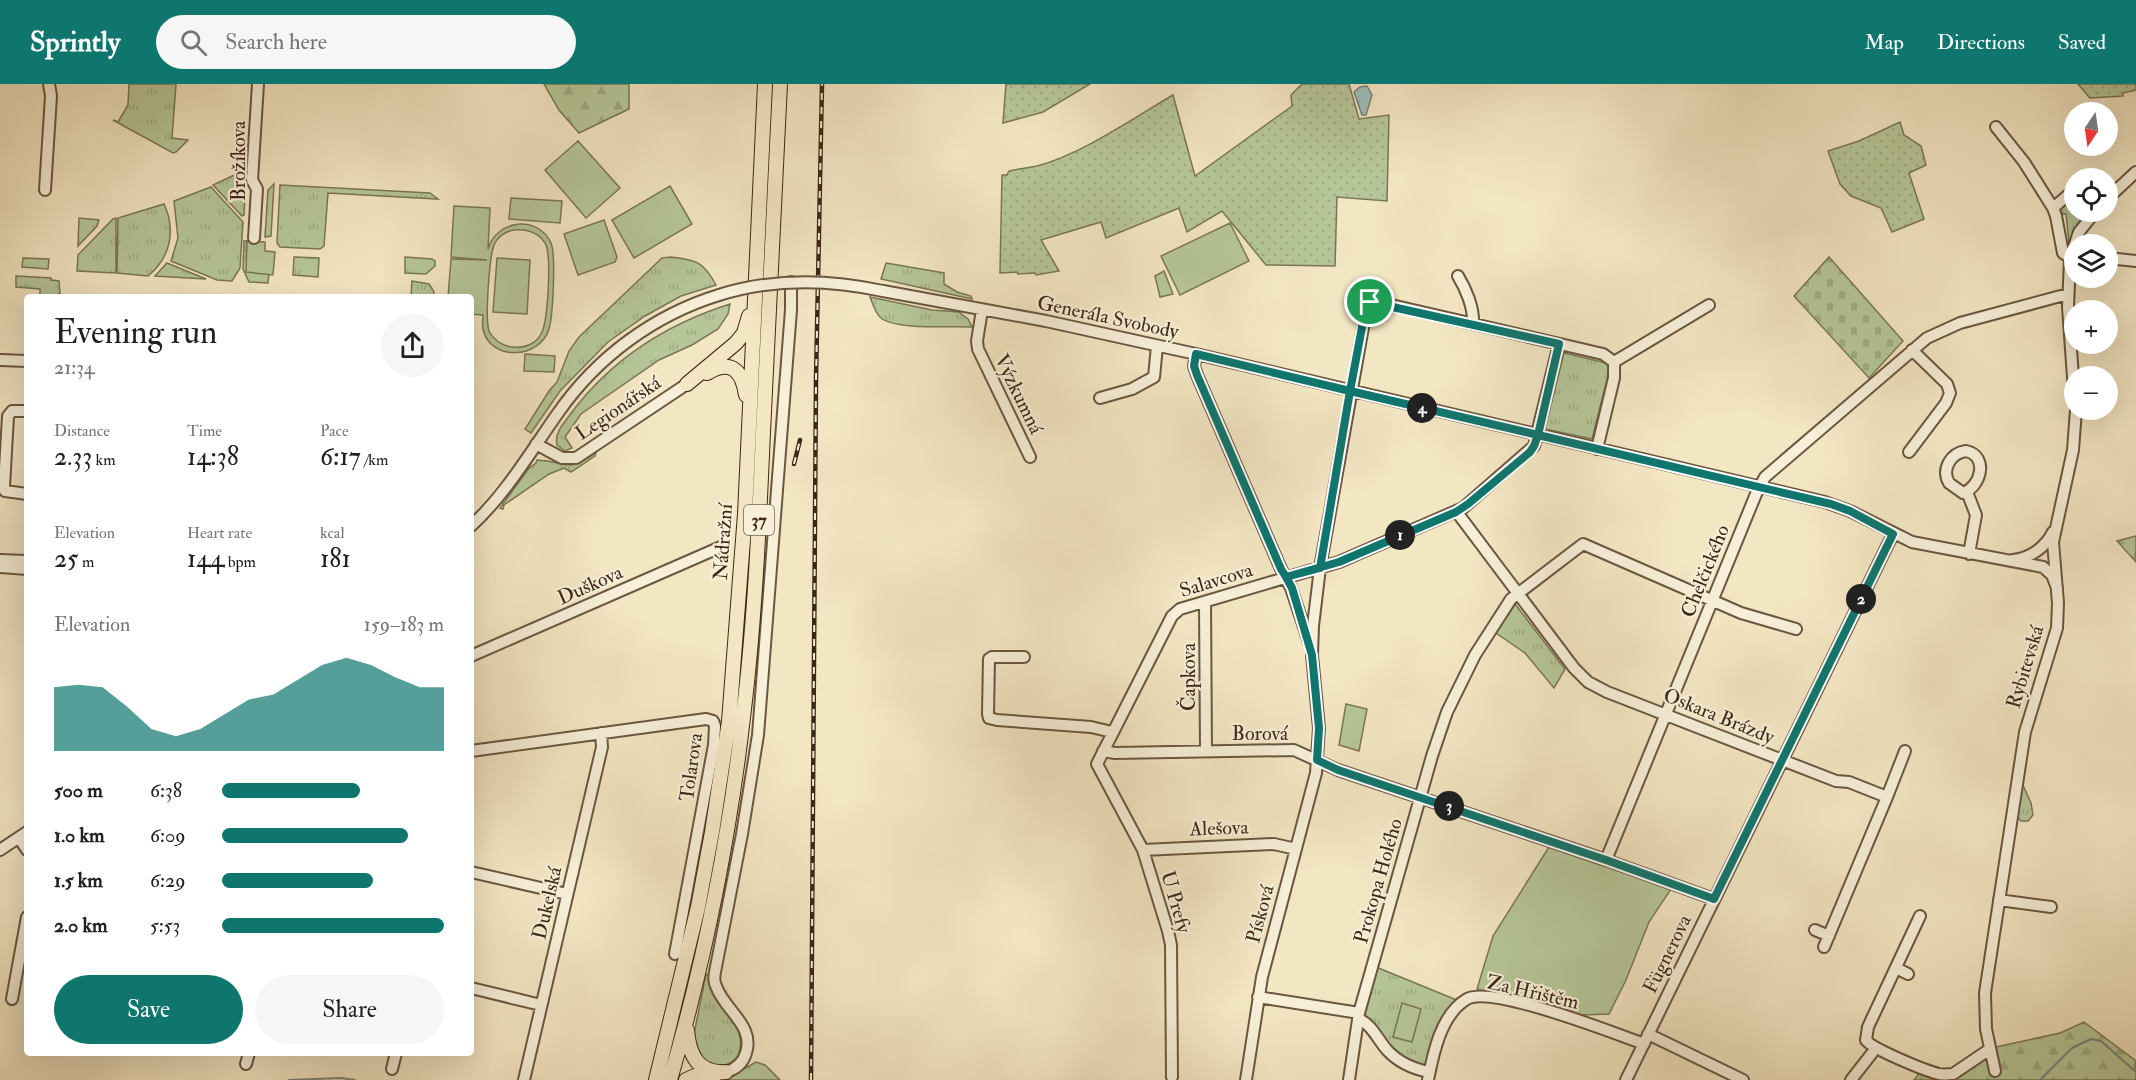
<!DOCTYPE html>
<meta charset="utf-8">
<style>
body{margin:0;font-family:"IM FELL Double Pica",serif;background:#f6f6f6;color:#202124;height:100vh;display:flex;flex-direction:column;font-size:22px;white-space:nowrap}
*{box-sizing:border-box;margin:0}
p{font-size:20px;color:#757577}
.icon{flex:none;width:33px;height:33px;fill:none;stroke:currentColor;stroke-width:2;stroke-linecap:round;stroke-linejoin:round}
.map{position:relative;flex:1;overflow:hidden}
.drawer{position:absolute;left:24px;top:210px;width:450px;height:762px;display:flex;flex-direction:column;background:#fff;border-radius:6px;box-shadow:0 6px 24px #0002}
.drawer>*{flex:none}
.needle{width:39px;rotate:193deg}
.buttons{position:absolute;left:2064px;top:18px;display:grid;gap:12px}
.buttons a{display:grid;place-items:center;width:54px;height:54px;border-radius:50%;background:#fff;box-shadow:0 6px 24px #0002;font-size:30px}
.pin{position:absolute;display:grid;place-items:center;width:51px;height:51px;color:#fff;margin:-26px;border:3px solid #fff;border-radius:50%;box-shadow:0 2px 6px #0007}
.km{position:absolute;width:30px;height:30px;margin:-15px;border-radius:50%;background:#222;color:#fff;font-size:16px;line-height:30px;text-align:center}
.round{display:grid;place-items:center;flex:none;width:63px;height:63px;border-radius:32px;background:#f6f6f6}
.head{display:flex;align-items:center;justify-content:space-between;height:102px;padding:0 30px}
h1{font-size:33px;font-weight:600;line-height:45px}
.metrics{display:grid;grid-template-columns:repeat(3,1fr);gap:9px;height:102px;padding:6px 30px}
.metrics div{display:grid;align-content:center}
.metrics b{font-size:26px;font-weight:600}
.metrics small{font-size:16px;font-weight:400}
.metrics p{font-size:16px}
.chart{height:168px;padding:12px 30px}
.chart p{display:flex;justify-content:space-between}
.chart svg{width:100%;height:108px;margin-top:6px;fill:#0f766e;opacity:.7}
.primary-button{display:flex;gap:12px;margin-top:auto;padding:12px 30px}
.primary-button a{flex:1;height:69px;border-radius:36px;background:#0f766e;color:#fff;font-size:24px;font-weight:600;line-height:69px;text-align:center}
.primary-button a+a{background:#f6f6f6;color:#202124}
ul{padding:0 30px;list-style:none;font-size:20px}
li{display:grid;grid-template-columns:96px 72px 1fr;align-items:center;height:45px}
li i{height:15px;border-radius:8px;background:#0f766e}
header{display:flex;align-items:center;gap:36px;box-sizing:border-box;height:84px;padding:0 30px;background:#0f766e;color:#fff}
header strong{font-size:28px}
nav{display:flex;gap:33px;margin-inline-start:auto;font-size:21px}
.search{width:420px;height:54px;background:#f6f6f6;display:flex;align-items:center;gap:15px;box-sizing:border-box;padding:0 21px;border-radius:33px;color:#757577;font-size:22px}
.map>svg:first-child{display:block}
.grass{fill:url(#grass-tufts);stroke:#7a7656;stroke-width:1.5}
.forest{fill:url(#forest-firs);stroke:#7a7656;stroke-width:1.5}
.cemetery{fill:url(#cemetery-stones);stroke:#7a7656;stroke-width:1.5}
.garden{fill:url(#garden-dots);stroke:#7a7656;stroke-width:1.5}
.pitch{fill:#b6c698;stroke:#7a7656;stroke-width:1.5;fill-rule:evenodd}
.water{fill:url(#water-ripples);stroke:#778279;stroke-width:1.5}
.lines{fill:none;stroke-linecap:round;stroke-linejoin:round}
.stream{stroke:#778279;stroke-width:2}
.minor-casing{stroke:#6a5740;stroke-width:14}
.major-casing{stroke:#3d2715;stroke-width:16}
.minor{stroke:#f7efd8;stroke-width:10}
.major{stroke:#f3e6c3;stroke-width:14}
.rail-casing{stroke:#3d2715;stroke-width:4.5}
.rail{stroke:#f7efd8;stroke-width:2;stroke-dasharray:7;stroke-linecap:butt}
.minor-bridge-casing{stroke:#6a5740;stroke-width:14;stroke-linecap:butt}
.minor-bridge{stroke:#f7efd8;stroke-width:10}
.route-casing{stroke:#fff;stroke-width:12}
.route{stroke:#0f766e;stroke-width:8}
.labels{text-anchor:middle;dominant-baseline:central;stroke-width:4.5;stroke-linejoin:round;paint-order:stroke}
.shield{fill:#f7efd8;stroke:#756350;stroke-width:1.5}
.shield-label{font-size:18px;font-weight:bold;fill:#3d2715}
.street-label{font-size:20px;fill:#3d2715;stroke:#f7efd8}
</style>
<header>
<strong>Sprintly</strong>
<div class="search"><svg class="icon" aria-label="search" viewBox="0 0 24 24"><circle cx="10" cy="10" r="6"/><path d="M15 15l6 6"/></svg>Search here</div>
<nav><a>Map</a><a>Directions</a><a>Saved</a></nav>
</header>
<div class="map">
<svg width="2136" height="996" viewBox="0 0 2136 996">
<defs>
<pattern id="grass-tufts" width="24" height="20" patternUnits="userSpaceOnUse" patternTransform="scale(1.5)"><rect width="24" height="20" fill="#b6c698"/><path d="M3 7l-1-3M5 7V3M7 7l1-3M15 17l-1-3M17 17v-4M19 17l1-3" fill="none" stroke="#9daa82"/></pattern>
<pattern id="forest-firs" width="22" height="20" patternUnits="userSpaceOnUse" patternTransform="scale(1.5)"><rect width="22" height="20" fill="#b6c698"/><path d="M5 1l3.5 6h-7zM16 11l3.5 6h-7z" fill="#9daa82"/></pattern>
<pattern id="cemetery-stones" width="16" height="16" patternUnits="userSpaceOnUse" patternTransform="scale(1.5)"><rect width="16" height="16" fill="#b6c698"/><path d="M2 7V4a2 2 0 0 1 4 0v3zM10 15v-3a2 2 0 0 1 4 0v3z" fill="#9daa82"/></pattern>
<pattern id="garden-dots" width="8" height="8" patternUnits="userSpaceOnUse" patternTransform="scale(1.5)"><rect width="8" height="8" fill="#b6c698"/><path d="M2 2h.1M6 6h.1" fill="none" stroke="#9daa82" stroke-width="1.8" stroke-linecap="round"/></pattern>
<pattern id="water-ripples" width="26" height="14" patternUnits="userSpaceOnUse" patternTransform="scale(1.5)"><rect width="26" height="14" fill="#9ebebb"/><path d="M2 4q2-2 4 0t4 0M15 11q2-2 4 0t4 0" fill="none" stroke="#829a97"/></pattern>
</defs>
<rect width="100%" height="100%" fill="#f3e6c3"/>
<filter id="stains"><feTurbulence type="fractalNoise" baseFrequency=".00333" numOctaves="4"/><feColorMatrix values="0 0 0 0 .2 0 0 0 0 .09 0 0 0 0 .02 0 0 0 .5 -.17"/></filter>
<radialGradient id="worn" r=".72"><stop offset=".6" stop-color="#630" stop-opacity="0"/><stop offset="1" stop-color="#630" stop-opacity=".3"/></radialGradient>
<path class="grass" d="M129,0H176L172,54L188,56L176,68L173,69L113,36L118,38L128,21Z
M241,88L246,92L244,131L242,132L213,101Z
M274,100L271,152L265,153L268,106Z
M280,101L430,109L438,115L328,109L324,162L320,165L280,163L277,159Z
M211,103L243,138L240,184L232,197L217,196L171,177L178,154L174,117Z
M2074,109V128H2090L2070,160H2065L2063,159L2069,158L2066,130H2059L2058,124Z
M164,120C176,146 171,173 148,192L117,189L118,134Z
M79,134L99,136L97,142L78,162Z
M116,134V189L77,187L78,171L113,135Z
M244,157H247L246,167L269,189L268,199L249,198L243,185Z
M294,173L319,174L318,193L293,191Z
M405,173L432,175L435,177V182L426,190L405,189Z
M671,173C696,176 703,177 716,201L681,212L645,232L608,258L560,307L531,349L525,345L549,307L557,298L569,267L579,253L662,174Z
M23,174L49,175L48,185L22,183Z
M167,179L206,195L155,192Z
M886,179L944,189V200L957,208L971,212L972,215L881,195Z
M16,192L51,194V196L59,197L60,209L55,212L40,211V205L16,203Z
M412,197L429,200L434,208L433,213H411Z
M870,213L932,226L959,228L968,235L972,243C950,242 896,246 881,234C875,229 873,220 870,213Z
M730,220L728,230L718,245L692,261L659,276L581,330L565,353L572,364L565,367L557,361C554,348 565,338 572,328C612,275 667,240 730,220Z
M1564,269L1611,280L1592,355L1545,345Z
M596,369L595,372L571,388L564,384L549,390L504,421L503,425L500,424L529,384L536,379L537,376C568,377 565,390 596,369Z
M1515,520L1565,585L1554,604L1525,569L1496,549Z
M2021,697L2031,719L2033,731L2028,737H2021L2016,732L2017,717L2020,718L2022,707H2019Z
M1376,883L1459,917L1428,980L1421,983L1393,968L1365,930Z
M706,890L709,891C710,923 751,939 738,972C727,986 716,982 700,977L693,955Z
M756,978L765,981L780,996H694L729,993Z"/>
<path class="forest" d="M544,0H629V25L579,49L559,26Z
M2136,452V478L2117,457Z
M2084,938L2136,977V996H1914L1922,986L1954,993L1996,963L2060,949Z"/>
<path class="cemetery" d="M1829,173L1903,257L1869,294L1794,212Z"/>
<path class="garden" d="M1006,0H1090L1043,28L1003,39Z
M1302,0H1349L1359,35L1389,31L1387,117L1337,113L1335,182L1266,181L1222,127L1187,148L1179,124L1106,154L1101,138L1041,156L1059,187L1036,191L1035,189L1018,190L1017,188L1000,189L1002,91H1007L1009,87C1018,85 1028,84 1037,82C1082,70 1132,35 1173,11L1195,92L1292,22L1291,11Z
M2078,0H2136V6L2123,9V12L2090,14Z
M1900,38L1904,51L1921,62L1926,81L1909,89L1924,135L1892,148L1881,124L1851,112L1840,100L1828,67L1859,57Z"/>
<path class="pitch" d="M578,57L620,104L586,134L545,86Z
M670,102L692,140L634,174L612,136Z
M511,114L562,117L560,139L509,135Z
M454,122L490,124L488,165C497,135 538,131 551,159C556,171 553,231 549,245C540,275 490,278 483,245C482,240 483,235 483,231L471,230V213H448L451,175L487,176L451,173ZM513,146C525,145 538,148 545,159C552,169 548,239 541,250C537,258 528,263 519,263C509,264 501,261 494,254C490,250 488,247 488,242C486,229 489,169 495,159C499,151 505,148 513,146Z
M604,136L617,173L615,178L578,191L564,150Z
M1230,139L1249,177L1180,211L1161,172Z
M247,157L265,158V167L275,168L273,191L246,188Z
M497,174L530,176L527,230L493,228Z
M1164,187L1173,210L1160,213L1155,192Z
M525,270L555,272L554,288L524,287Z
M1346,620L1367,625L1359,667L1339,661Z
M1549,763L1671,805L1649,838L1626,896L1609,930L1582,931L1477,905L1493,852Z
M1402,919L1421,925L1412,958L1393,953Z"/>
<path class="water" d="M1367,2L1372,11L1366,31H1362L1354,8L1360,3Z"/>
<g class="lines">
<path class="stream" d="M289,996L341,994L355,996
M2040,996L2072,964L2091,955L2101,957L2136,988"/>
<defs>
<path id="minor" d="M1996,43L2024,78L2053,124L2056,132L2063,169L2074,176
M45,106L51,12L49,0
M2108,114L2136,88
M2053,124L2074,106
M254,154L257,105L252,96L258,0
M2108,174L2136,177
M1458,192C1466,205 1474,224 1473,240
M883,207L1046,237L1196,270L1825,418L1850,427L1912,458L2043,483L2052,491L2057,504
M982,226L977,257L978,265L1030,373
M1196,270L1194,282L1197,291L1281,485L1291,504L1309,558
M0,276L27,277
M1614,278L1709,221
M2074,307L2068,223L2070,175L2079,148L2095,128
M1100,314L1132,305L1154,293L1157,262
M27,327H12L8,332L4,403L5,407L27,410
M536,360L562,374H576L687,300
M1597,365L1614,294V278
M1966,367C1989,372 1981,403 1963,409L1949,399C1941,385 1951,369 1966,367Z
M1909,368L1946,319L1950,309L1947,300L1912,266
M1967,408L1976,431L1969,470
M1456,427L1574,584L1588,598L1607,608L1836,697L1849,698L1887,713L1824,863
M471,442C506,410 531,367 558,329C597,273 654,231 719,211
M0,476L27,477
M2013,476C2030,474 2045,464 2053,448
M0,483L27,485
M1205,518L1206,667
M471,572L723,462
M1024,573H992L989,575L988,630L989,634L997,636L1091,643L1112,648
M471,667L706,635L713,637L715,642L714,661L675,870
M1103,667L1115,669L1294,666L1338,686L1606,776L1714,815
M1887,713L1905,667
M19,754L27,766
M0,766L27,748
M1143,766L1274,760L1296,765
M1606,776L1756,410L1765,393L1927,254L1960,239L2068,210
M471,788L567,810
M1999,816L2051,823
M1920,832L1868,943L1866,956C1872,965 1926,987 1939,990C1944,991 1948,990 1953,990L1990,965
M1815,846L1829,852
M1896,884L1908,890
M471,904L541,921
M1258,913L1359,929
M12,915L27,833
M1358,935C1371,939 1378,956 1387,966C1398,978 1414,985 1429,988
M1648,950L1743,996
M246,980L249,969
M392,985L396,969
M1995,987L1986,945L1985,909L2025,648L2057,544L2058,519L2053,458L2073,366L2076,326
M726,988C736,985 743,979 746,969C755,941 724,926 716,902C714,898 714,893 715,888L742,750L758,651L791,226V198
M1172,993L1171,861L1168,847L1143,766L1097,680L1172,532L1180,525L1339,478L1463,424L1534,362L1559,260
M524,996L602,663L601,649
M1246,996L1262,893L1316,689L1319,644L1312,571L1313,542L1320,484L1367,221L1370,218L1374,217L1603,270L1614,278
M1349,996L1359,929L1432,672L1447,628L1475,571L1511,515L1583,460L1741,529L1796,545
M1428,996C1433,970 1441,930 1467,915C1492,901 1614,949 1644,960
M1626,996L1893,450
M1851,996L1876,964"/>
<path id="major" d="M707,289C731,275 742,286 746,311
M687,300L736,259L744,249L749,232
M687,946C689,971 698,990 726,988
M656,996L698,823L712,748L729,637L745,430L765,0
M670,996C705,875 730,750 744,625C755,533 759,440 763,348C769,232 775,116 780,0
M686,996L695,992L715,991"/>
</defs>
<use href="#minor" class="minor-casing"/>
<use href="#major" class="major-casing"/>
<use href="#minor" class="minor"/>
<use href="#major" class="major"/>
<defs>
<path id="rail" d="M794,380L800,356
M811,996L816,295L822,0"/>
</defs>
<use href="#rail" class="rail-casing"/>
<use href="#rail" class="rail"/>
<defs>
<path id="minor-bridge" d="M719,211C773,194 828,195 883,207"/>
</defs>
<use href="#minor-bridge" class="minor-bridge-casing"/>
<use href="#minor-bridge" class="minor-bridge"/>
</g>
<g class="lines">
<defs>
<path id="route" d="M1370,218L1366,222L1350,307L1196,270L1194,282L1197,291L1281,485L1286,493L1339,478L1456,428L1468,420L1530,368L1534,362L1538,351L1831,420L1850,427L1893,450L1714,815L1606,776L1338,686L1317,676L1319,644L1312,571L1292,504L1286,493L1320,484L1350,307L1538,351L1559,260L1370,218"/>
</defs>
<use href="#route" class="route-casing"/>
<use href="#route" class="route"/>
</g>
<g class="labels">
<rect class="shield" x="744" y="421" width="30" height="30" rx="4.5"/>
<g class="shield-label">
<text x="759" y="436">37</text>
</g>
<g class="street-label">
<text transform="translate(238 77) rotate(-90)">Brožíkova</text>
<text transform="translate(1108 233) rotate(12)">Generála Svobody</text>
<text transform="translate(1019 310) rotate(64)">Výzkumná</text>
<text transform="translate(618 324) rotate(-34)">Legionářská</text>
<text transform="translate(723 458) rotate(-86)">Nádražní</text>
<text transform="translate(1705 487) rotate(-68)">Chelčického</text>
<text transform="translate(1216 496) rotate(-17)">Salavcova</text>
<text transform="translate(590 501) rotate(-24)">Duškova</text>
<text transform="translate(2025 583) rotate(-73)">Rybitevská</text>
<text transform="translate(1188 593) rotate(-90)">Čapkova</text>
<text transform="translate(1719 632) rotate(22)">Oskara Brázdy</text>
<text x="1260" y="649">Borová</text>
<text transform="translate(691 683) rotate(-82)">Tolarova</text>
<text transform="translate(1219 744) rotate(-2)">Alešova</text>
<text transform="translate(1378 797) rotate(-74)">Prokopa Holého</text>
<text transform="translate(1176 818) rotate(74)">U Prefy</text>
<text transform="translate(547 819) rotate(-77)">Dukelská</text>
<text transform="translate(1260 830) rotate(-75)">Písková</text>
<text transform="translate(1667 870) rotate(-64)">Fügnerova</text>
<text transform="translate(1533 908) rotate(13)">Za Hřištěm</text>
</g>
</g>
<rect width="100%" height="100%" filter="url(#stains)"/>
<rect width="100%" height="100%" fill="url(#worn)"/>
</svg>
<div class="buttons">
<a><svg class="needle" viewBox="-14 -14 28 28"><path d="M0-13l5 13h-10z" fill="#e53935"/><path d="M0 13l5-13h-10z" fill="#757577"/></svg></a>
<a><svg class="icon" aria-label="locate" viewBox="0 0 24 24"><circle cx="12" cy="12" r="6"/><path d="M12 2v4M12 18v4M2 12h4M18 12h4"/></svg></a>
<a><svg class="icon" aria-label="layers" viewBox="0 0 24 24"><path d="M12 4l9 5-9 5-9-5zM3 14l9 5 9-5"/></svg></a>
<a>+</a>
<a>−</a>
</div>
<div class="pin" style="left:1370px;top:218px;background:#1e9e55"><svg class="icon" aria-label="arrive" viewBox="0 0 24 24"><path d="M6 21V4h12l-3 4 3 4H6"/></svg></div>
<b class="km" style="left:1400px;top:451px">1</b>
<b class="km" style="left:1861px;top:515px">2</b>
<b class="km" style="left:1449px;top:722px">3</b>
<b class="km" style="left:1422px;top:324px">4</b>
<section class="drawer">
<div class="head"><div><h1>Evening run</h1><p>21:34</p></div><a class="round"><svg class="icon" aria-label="share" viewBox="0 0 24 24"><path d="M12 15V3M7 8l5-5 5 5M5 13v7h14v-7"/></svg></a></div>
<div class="metrics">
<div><p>Distance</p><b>2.33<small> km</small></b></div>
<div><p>Time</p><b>14:38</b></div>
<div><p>Pace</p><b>6:17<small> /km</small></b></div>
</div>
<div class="metrics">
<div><p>Elevation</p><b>25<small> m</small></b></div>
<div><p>Heart rate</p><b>144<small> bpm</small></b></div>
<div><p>kcal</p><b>181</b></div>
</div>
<div class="chart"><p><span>Elevation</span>159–183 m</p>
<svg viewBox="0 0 160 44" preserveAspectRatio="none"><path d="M0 44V18L10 17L20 18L30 26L40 35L50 38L60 35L70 29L80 23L90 21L100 15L110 9L120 6L130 9L140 14L150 18L160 18V44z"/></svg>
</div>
<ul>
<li><b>500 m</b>6:38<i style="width:62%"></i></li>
<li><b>1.0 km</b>6:09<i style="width:84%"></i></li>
<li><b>1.5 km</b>6:29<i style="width:68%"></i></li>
<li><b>2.0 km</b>5:53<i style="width:100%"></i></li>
</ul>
<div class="primary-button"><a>Save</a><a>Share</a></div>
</section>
</div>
